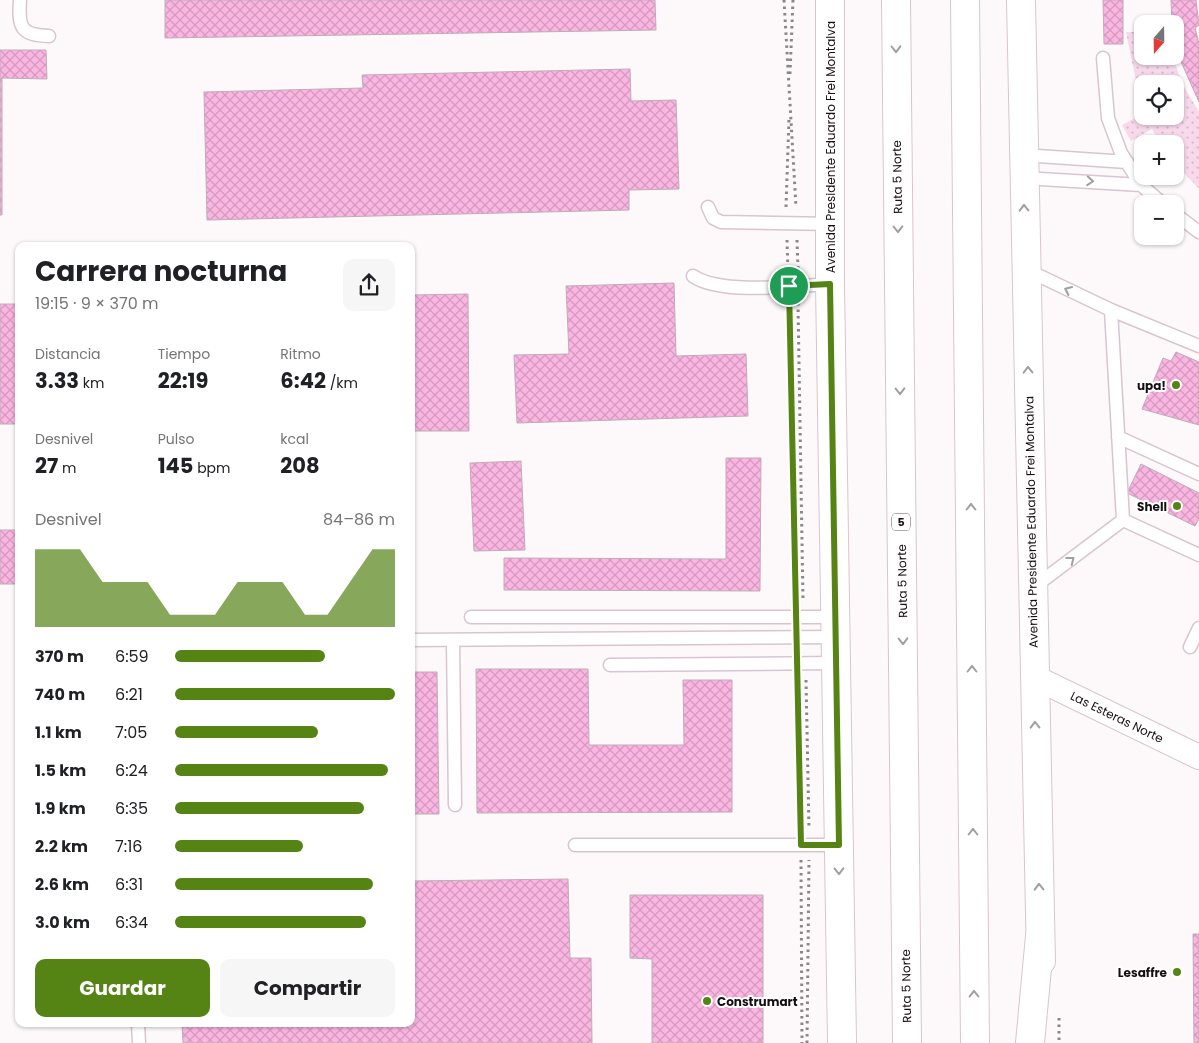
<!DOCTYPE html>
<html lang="es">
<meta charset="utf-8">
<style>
body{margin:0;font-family:Poppins,sans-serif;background:#f6f6f6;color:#202124;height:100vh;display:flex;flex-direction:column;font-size:19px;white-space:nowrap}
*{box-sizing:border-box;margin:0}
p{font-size:16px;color:#757577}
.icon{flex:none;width:28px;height:28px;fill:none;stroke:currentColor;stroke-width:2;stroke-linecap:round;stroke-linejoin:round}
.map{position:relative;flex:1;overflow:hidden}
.panel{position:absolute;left:15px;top:242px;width:400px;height:785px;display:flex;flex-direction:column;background:#fff;border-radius:10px;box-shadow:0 1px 4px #0004}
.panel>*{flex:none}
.needle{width:32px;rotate:200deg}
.tools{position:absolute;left:1134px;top:15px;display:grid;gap:10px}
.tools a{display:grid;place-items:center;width:50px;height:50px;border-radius:10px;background:#fff;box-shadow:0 1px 4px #0004;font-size:25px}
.pin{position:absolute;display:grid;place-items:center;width:42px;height:42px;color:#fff;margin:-21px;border:2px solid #fff;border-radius:50%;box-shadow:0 1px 5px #0007}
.round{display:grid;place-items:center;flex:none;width:52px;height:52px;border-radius:10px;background:#f6f6f6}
.summary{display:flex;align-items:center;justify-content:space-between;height:85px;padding:0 20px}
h1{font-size:28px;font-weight:700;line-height:38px}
.stats{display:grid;grid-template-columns:repeat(3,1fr);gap:8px;height:85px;padding:5px 20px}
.stats div{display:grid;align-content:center}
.stats b{font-size:21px;font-weight:700}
.stats small{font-size:14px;font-weight:400}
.stats p{font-size:14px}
.chart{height:140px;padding:10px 20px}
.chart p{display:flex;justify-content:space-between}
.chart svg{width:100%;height:90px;margin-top:5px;fill:#558415;opacity:.7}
.action{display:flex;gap:10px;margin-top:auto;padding:10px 20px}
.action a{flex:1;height:58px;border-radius:10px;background:#558415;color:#fff;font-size:20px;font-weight:700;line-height:58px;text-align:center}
.action a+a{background:#f6f6f6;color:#202124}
ul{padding:0 20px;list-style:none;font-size:16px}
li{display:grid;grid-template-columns:80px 60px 1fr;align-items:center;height:38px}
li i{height:12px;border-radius:6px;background:#558415}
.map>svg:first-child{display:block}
.grass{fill:url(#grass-dots)}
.building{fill:url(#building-cross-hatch);stroke:#bfacb7}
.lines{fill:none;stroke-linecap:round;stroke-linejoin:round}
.service-casing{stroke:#d8c5d0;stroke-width:15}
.minor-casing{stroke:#d8c5d0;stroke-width:26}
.secondary-casing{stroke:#d8c5d0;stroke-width:30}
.motorway-casing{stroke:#d8c5d0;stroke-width:30}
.path{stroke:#8b8689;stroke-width:3;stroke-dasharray:2.5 4;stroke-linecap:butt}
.service{stroke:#fff;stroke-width:12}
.minor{stroke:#fff;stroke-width:24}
.secondary{stroke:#fff;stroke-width:28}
.motorway{stroke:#fff;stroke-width:28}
.oneway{stroke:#a19fa0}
.route-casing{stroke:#fff;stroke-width:10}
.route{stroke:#558415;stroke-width:6}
.poi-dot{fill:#558415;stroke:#fff;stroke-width:2}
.labels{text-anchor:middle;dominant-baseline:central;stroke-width:4;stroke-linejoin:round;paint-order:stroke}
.shield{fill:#fff;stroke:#5b5659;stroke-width:1}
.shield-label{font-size:11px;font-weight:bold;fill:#150e12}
.street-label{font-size:12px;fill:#150e12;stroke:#fff}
.poi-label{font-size:12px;font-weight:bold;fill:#150e12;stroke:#fff;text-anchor:end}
</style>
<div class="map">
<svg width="1199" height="1043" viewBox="0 0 1199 1043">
<defs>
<pattern id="grass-dots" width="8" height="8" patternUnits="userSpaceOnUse" patternTransform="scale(1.25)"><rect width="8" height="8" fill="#f8d9ec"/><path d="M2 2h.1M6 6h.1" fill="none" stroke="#d4b9c9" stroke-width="1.8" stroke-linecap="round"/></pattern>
<pattern id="building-cross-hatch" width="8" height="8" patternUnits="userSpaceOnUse" patternTransform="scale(1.25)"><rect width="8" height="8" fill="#fab5e1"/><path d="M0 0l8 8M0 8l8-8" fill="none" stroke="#d59ac0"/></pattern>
</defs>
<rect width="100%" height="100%" fill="#fdf9fb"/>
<path class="grass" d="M1126,32H1142V56H1172L1183,85L1199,112V189L1175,163V144H1161L1152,129L1131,141L1122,125L1142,114V116H1175V84H1142V95L1136,81Z"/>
<path class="building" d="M165,0H655L656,30L165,38Z
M1103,0H1123V44H1104Z
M1171,0H1196L1199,25L1195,28L1199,43V102L1182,64L1175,40V24H1172Z
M0,50H46L47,79L2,78V215H0Z
M630,69L631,101L676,100L679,189L629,190V210L207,220L204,92L363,88L362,75Z
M674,283L676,356L746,354L748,416L517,423L514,355L569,354L566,286Z
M468,294L469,431H411V295Z
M0,304H19V424H0Z
M1176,352L1199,362V425L1142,409L1163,358L1171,361Z
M726,458H761L760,591L504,590V558L726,559Z
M521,461L525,550L474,551L470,463Z
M1141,464L1199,493V519L1195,526L1127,493Z
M0,530H19V584H0Z
M476,669H588L589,745H684L683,680H732V812L477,813Z
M411,672H437L439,814H411Z
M568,879L570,958H591L592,1043H183L182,1024H411V881Z
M630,895H763V1043H652V959L630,958Z
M1193,934H1199V1043H1194Z"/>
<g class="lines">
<defs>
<path id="service" d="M20,0C18,28 21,35 49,36
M1103,58L1108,118L1121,153L1141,185L1163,204
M1023,155L1127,162
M1023,178L1141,185
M708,207L713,218L721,222L831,224
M1175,214L1199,232
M1025,269L1111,310L1199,346
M693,276C720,295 796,286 830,284
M1111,310L1123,520
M1118,437L1199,474
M1123,520L1199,555
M1034,587L1123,520
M471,617H836
M411,640L837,637
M453,640L455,805
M1190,647L1199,628
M610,665L837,663
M575,845H839
M138,1024L139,1043"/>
<path id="minor" d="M1034,677L1199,757"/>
<path id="secondary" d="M830,0V284L842,1043
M1021,0L1041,961"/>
<path id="motorway" d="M896,0L907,1043
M965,0L975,1043
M1030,1043L1040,936"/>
</defs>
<use href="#service" class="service-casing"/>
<use href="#minor" class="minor-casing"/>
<use href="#secondary" class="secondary-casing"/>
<use href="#motorway" class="motorway-casing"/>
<path class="path" d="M784,0L796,207
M790,74L793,0
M786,207L789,118
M787,240L788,272
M797,240L798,269
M789,303L796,602
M798,303L803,601
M797,680L801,829
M806,680L809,829
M801,860L802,1043
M1059,1018V1043
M807,1043L809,860"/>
<use href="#service" class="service"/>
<use href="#minor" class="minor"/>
<use href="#secondary" class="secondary"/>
<use href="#motorway" class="motorway"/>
</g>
<defs><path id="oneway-chevron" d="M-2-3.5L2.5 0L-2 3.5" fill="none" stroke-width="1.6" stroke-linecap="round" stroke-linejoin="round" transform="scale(1.25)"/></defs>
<g class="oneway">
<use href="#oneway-chevron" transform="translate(896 49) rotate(89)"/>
<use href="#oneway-chevron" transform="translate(1090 181) rotate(4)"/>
<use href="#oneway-chevron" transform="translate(1024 208) rotate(-91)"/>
<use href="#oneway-chevron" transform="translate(898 229) rotate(89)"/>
<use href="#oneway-chevron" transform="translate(1068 290) rotate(-155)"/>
<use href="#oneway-chevron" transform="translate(1028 370) rotate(-91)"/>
<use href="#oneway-chevron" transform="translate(900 391) rotate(89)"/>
<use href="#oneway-chevron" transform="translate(971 507) rotate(-90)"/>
<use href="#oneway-chevron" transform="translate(1071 560) rotate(-38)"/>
<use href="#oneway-chevron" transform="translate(903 641) rotate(89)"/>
<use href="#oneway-chevron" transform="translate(972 669) rotate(-90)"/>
<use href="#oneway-chevron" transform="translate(1035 725) rotate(-91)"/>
<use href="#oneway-chevron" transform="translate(973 832) rotate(-90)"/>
<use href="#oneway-chevron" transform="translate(839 871) rotate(89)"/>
<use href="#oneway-chevron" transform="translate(1039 887) rotate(-91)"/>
<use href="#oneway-chevron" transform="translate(974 994) rotate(-90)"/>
</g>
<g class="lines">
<defs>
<path id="route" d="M830,284L839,845H801L789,286Z"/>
</defs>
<use href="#route" class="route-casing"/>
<use href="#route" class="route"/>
</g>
<g class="poi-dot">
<circle cx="1176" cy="385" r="5"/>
<circle cx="1177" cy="506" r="5"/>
<circle cx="1177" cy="972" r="5"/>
<circle cx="707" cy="1001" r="5"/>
</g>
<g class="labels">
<rect class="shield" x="892" y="513.5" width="18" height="17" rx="4"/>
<g class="shield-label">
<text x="901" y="522">5</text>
</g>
<g class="street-label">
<text transform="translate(830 147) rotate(-90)">Avenida Presidente Eduardo Frei Montalva</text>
<text transform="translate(897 177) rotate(-91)">Ruta 5 Norte</text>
<text transform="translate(1031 522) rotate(-91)">Avenida Presidente Eduardo Frei Montalva</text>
<text transform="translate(902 581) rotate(-91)">Ruta 5 Norte</text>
<text transform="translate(1117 717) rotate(26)">Las Esteras Norte</text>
<text transform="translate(906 986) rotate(-91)">Ruta 5 Norte</text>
</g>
<g class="poi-label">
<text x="1166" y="385">upa!</text>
<text x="1167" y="506">Shell</text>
<text x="1167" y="972">Lesaffre</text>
<text x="717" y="1001" text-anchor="start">Construmart</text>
</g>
</g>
</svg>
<div class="tools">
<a><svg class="needle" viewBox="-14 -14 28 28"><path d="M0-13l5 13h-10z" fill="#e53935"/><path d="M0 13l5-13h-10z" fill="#757577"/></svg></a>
<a><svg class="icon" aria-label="locate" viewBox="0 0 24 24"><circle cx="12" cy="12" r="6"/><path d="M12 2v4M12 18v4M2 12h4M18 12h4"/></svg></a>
<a>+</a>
<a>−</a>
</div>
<div class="pin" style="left:789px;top:286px;background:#1e9e55"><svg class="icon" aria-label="arrive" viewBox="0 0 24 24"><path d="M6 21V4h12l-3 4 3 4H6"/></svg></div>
<section class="panel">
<div class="summary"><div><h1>Carrera nocturna</h1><p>19:15 · 9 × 370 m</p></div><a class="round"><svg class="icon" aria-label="share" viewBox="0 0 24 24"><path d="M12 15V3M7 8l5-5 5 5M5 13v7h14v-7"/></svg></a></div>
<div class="stats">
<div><p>Distancia</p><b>3.33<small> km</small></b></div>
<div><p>Tiempo</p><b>22:19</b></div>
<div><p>Ritmo</p><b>6:42<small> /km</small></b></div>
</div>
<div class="stats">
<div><p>Desnivel</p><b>27<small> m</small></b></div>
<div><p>Pulso</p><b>145<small> bpm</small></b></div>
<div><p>kcal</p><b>208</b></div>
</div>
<div class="chart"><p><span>Desnivel</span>84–86 m</p>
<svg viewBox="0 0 160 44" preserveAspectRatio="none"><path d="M0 44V6L10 6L20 6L30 22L40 22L50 22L60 38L70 38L80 38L90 22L100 22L110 22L120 38L130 38L140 22L150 6L160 6V44z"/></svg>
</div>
<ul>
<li><b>370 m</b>6:59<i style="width:68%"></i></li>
<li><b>740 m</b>6:21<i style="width:100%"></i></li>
<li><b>1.1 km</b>7:05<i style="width:65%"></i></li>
<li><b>1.5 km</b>6:24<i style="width:97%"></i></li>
<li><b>1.9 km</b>6:35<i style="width:86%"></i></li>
<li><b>2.2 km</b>7:16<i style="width:58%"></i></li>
<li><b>2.6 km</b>6:31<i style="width:90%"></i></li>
<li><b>3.0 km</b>6:34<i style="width:87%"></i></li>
</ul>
<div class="action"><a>Guardar</a><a>Compartir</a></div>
</section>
</div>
